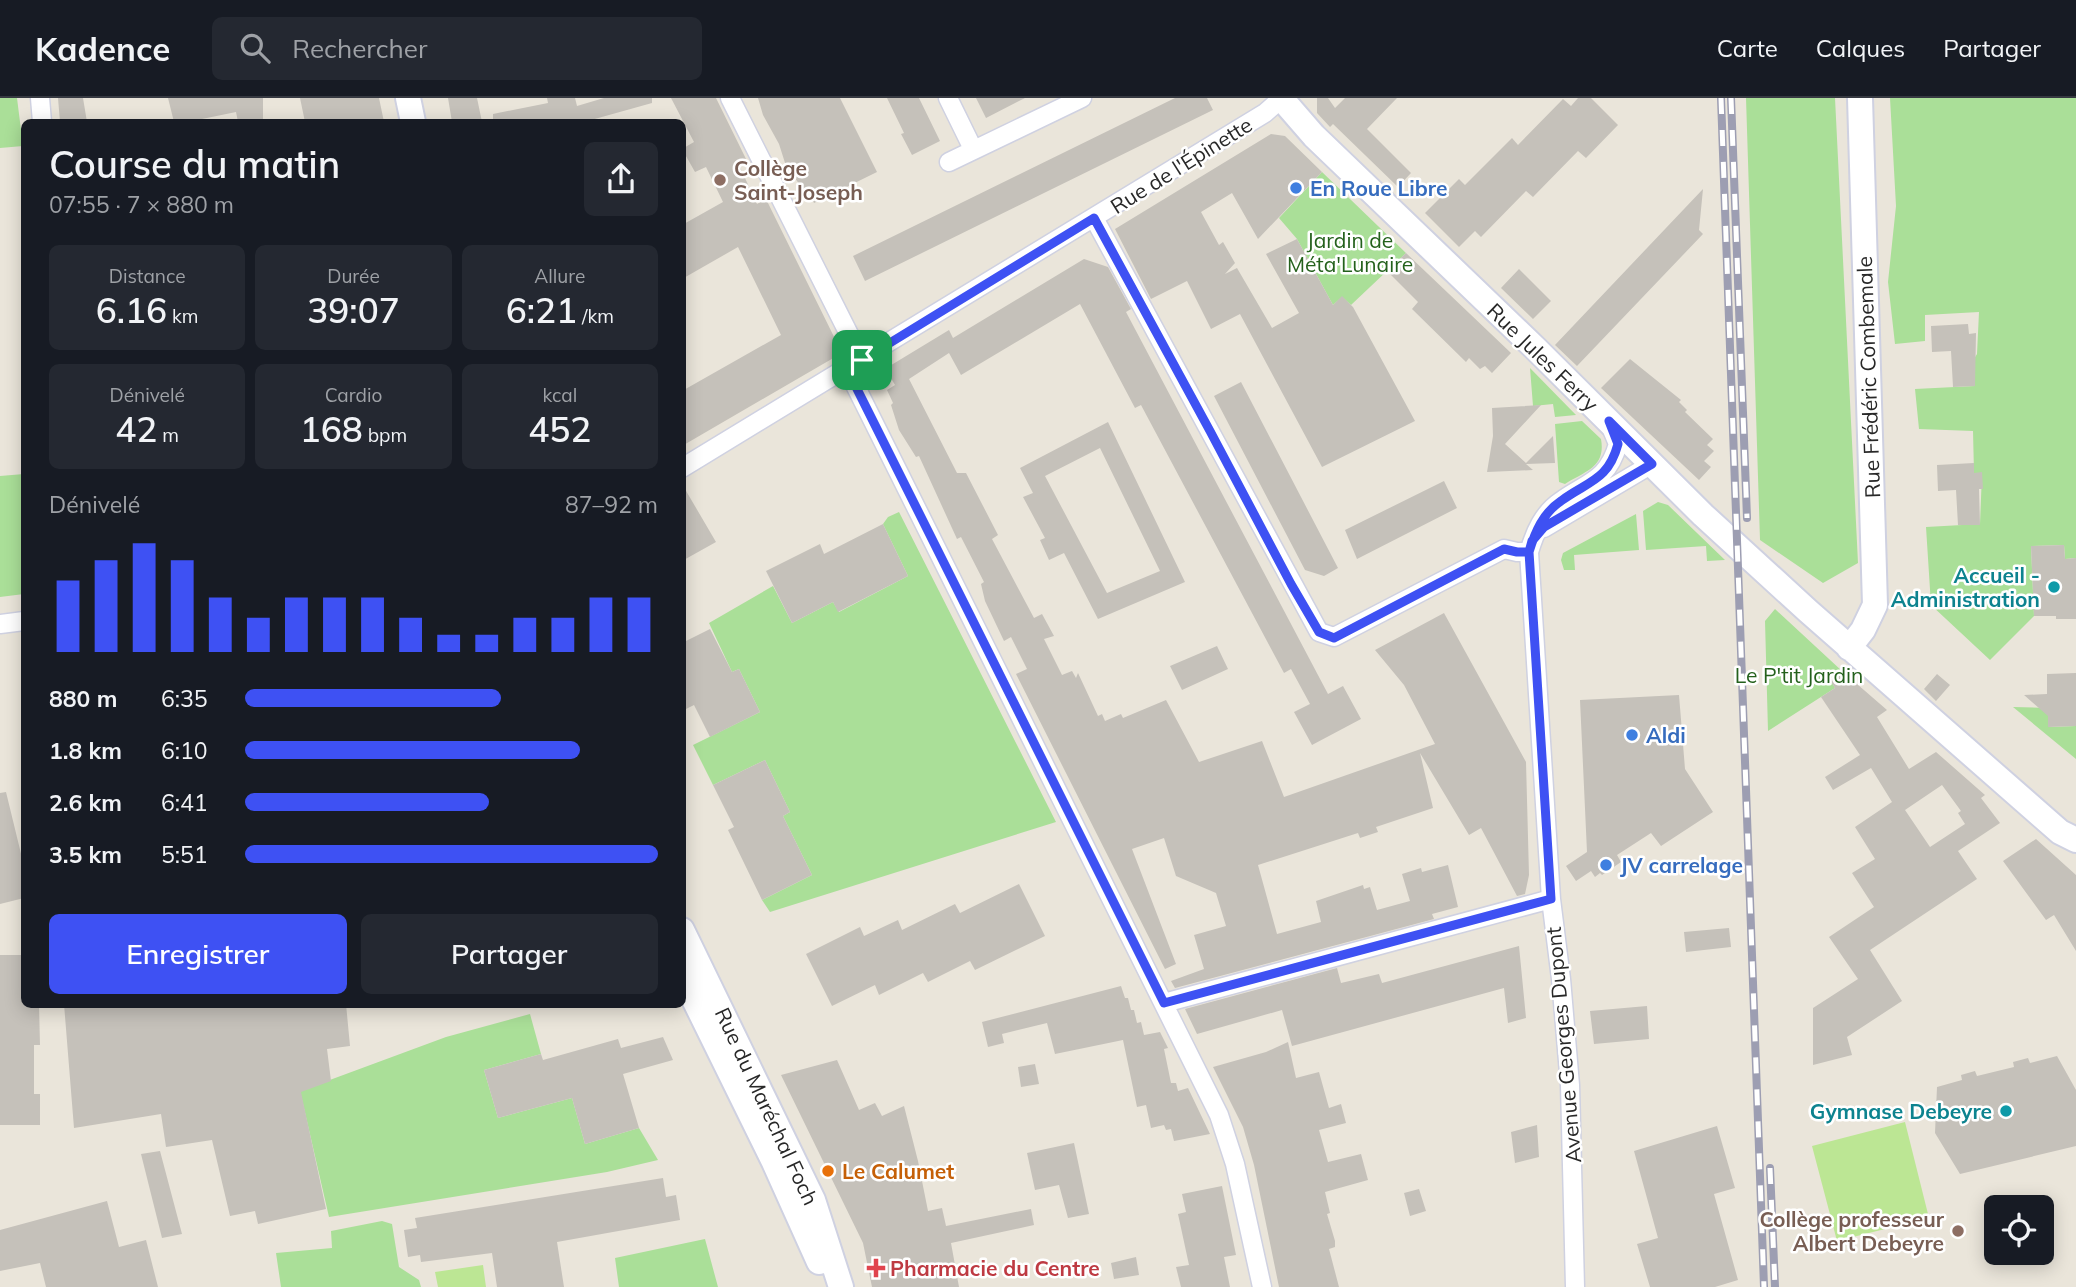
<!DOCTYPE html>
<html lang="fr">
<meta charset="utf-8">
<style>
body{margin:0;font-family:Mulish,sans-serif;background:#242831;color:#f1f3f6;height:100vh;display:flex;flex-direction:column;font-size:26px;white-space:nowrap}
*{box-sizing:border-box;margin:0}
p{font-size:23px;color:#9ea1a6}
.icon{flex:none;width:38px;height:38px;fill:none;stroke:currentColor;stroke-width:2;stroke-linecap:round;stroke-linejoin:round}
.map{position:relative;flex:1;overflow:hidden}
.panel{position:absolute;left:21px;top:21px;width:665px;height:889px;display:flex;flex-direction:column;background:#171b24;border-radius:10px;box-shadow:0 4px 18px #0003}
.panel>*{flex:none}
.controls{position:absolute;left:1984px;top:1097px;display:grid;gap:14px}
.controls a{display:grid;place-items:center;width:70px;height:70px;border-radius:10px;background:#171b24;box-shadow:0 4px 18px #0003;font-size:35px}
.pin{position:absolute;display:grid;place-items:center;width:60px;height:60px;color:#fff;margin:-30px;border-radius:14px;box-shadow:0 4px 10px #0006}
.round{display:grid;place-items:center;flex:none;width:74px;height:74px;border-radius:10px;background:#242831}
.head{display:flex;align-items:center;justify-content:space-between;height:119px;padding:0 28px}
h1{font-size:38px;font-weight:600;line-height:52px}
.figures{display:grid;grid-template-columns:repeat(3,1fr);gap:10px;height:119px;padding:7px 28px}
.figures div{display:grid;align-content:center;border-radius:10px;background:#242831;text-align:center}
.figures b{font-size:35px;font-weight:600}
.figures small{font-size:19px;font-weight:400}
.figures p{font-size:19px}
.chart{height:196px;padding:14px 28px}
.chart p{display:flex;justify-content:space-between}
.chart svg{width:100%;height:126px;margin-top:7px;stroke:#3e51f3;stroke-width:6}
.button{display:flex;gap:14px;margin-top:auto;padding:14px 28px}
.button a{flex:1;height:80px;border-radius:10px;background:#3e51f3;color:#fff;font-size:28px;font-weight:600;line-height:80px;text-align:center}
.button a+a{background:#242831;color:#f1f3f6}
ul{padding:0 28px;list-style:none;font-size:23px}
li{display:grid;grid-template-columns:112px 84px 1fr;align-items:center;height:52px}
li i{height:18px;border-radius:9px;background:#3e51f3}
header{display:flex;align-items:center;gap:42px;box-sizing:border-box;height:98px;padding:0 35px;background:#171b24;border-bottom:2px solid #363941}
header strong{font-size:33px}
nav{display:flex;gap:38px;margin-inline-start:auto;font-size:24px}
.search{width:490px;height:63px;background:#242831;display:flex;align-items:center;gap:18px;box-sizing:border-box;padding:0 24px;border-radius:10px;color:#9ea1a6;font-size:26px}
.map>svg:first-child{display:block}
.green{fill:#aadf98}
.pitch{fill:#bce694}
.building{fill:#c5c1ba;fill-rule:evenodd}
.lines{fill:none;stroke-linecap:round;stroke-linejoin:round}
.street-casing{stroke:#cfd1e1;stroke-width:21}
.secondary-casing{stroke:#cfd1e1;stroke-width:28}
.street{stroke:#fff;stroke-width:18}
.secondary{stroke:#fff;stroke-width:24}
.rail-casing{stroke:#9d9eb2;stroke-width:8}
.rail{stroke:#fff;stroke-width:5;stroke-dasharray:16;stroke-linecap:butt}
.route-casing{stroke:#fff;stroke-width:14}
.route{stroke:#3e51f3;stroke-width:9}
.education-dot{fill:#8d6e63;stroke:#fff;stroke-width:2.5}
.shop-dot{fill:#3f7fe0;stroke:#fff;stroke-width:2.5}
.culture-dot{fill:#0f9aa8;stroke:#fff;stroke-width:2.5}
.food-dot{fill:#e8710a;stroke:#fff;stroke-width:2.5}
.health-dot{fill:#e0444e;stroke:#fff;stroke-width:2.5}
.labels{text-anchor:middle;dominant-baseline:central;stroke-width:5;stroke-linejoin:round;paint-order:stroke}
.street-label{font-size:21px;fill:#282828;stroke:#fff}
.education-label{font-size:21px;font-weight:bold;fill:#785e54;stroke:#fff;text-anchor:start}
.shop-label{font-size:21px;font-weight:bold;fill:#366cbe;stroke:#fff;text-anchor:start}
.park-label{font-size:21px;fill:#24611c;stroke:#fff}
.culture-label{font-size:21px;font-weight:bold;fill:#0d838f;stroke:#fff;text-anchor:end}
.food-label{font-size:21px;font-weight:bold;fill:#c56008;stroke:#fff;text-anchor:start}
.health-label{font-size:21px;font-weight:bold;fill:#be3a42;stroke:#fff;text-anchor:start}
</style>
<header>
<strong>Kadence</strong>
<div class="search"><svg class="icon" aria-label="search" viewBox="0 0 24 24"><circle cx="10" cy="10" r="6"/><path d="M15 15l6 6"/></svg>Rechercher</div>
<nav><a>Carte</a><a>Calques</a><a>Partager</a></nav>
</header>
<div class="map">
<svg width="2076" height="1189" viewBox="0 0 2076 1189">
<rect width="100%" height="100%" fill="#eae5da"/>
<path class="green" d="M0,0H17L23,48L0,50Z
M1746,0H1835L1858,465L1823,485L1760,442Z
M1890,0H2076V460L2065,461L2064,447L2031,448L2034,518L1990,562L1931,507L1926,429L1980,426L1982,375H1974L1973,333L1919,331L1915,291L1975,288L1974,261L1977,256L1979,214L1925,217V243L1895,246L1888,184L1896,108Z
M1322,74L1406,155L1351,207L1342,199L1333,207L1297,141L1279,120Z
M1530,270L1576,317L1555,319L1553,306L1533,308Z
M1582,323L1601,341C1606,369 1586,373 1565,386L1559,384L1555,326Z
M24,376V496L0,499V378Z
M1658,404L1668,407L1725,462L1707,463L1706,448L1646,452L1643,413Z
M899,414L1056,724L770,814L762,802L812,777L783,718L790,714L765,662L713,687L693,647L760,614L739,571L732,574L709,525L773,488L792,525L833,504L839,514L908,478L883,426L888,419Z
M1636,416L1639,452L1574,457L1575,472H1564L1561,462L1563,455Z
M1775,511L1842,573L1830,581L1835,590L1768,633L1765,523Z
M2013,609L2048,610L2049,629L2076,628V661Z
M530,916L541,956L484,972L498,1020L572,1000L585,1046L639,1030L658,1062L607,1074L329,1119L300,993L446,939Z
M382,1123L392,1126L399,1169L419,1182L421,1189H281L276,1155L332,1150L331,1133Z
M705,1141L718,1189H619L615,1160Z"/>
<path class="pitch" d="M1905,1024L1929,1120L1837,1143L1812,1048Z
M483,1167L486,1189H438L435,1174Z"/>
<path class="building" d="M58,0H83L87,24H60Z
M168,0H263V24H238L236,14L202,21L203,24H174Z
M300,0H379L384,24H305Z
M448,0H477L482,24H452Z
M547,0H575L577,8L604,0H652V5L584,24H493V16L548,5Z
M671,0H716L747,63L739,67L757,106L766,101L842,255L682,348V293L781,237L738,149L682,181V127L723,104L706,69L695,74L682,51L694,44Z
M758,0H840L877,74L814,105L809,95L804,97L800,87L786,68L779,46L763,17Z
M887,0H919L940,43L912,57L901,36L904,35Z
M976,0H1025L986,20Z
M1175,0H1207L1213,12L865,183L853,158Z
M1317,0H1328L1335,10L1345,0H1397L1367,31L1411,75L1398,89L1333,26L1330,29L1317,15Z
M1578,0H1591L1618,27L1586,60L1578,53L1533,99L1526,93L1481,139L1475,133L1459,149L1425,115L1459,81L1465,87L1512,40L1518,47L1563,1L1571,8Z
M1271,36L1285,38L1322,74L1258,141L1232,95L1201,114L1219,147L1223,144L1235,165L1225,176L1237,170L1272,230L1299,215L1266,156L1297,141L1333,207L1342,198L1353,209L1415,323L1322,369L1240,216L1211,231L1187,183L1151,201L1115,131Z
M1703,91L1699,132L1703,136L1577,268L1555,247Z
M1406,155L1511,255L1492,275L1485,268L1480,271L1469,260L1466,264L1412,211L1418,204L1387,173Z
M1084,161L1108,169L1131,211L1126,214L1328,596L1343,588L1361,621L1312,647L1294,614L1310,606L1291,571L1284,575L1141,307L1135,310L1080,206L961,277L949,255L909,281L957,375H966L998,437L992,441L1034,520L1042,516L1054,538L1044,541L1062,577L1072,573L1076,580L1078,575L1098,618L1102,616L1105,623L1121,616L1123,620L1166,602L1199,664L1262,643L1284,699L1435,646L1404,587L1375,552L1444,515L1526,664L1529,777L1525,796L1517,798L1481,730L1469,737L1420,655L1433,710L1376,729L1378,734L1360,740L1358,735L1258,767L1277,836L1321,824L1316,803L1363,787L1364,791L1370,789L1377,812L1410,803L1402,776L1421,770L1422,774L1448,767L1458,809L1432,816L1434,821L1175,890L1171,883L1204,871L1194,837L1226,828L1216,795L1176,778L1164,740L1132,751L1176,866L1165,871L1016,576L1027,571L1011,539L1004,543L985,503L981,486L984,484L961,439L957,441L919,358L916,359L899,332L891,307L893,305L887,292L895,287L888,275V269L949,232L953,240Z
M1519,171L1551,203L1533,221L1501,190Z
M1968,226L1969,236L1976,235L1975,288L1953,289L1951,253L1932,254L1931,228Z
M1630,261L1681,302L1679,304L1687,312L1685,314L1713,341L1707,347L1714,353L1704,363L1711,369L1699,382L1601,290Z
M1241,284L1338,470L1324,478L1305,472L1214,298Z
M1541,307L1505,346L1526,365L1553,338L1555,365L1526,366L1533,372L1487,374L1493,338L1492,310Z
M1108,324L1185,484L1098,521L1064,455L1049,462L1040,442L1045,440L1023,399L1033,395L1020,370ZM1100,350L1160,473L1107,495L1045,378Z
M1974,365V375L1982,374L1983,391H1979L1980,427H1958L1956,392L1938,393L1937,367Z
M1444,383L1457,410L1357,461L1345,432Z
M682,386L716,444L682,463Z
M883,426L908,478L838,514L833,504L792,525L766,473L820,446L824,456Z
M2064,447L2065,461L2076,460V521H2056V518H2034L2031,448Z
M710,531L732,574L739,571L760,614L710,639L694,607L682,613V545Z
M1217,548L1228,571L1182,592L1170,568Z
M1842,573L1887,612L1877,619L1909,671L1936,654L1985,697L1981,700L2000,725L1958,753L1977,781L1870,852L1902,903L1847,939L1852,957L1813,967V910L1858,881L1829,839L1874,809L1852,775L1875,761L1855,729L1892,704L1871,670L1833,692L1825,679L1860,657L1821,599L1835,590L1830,582ZM1942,687L1961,713L1958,715L1965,726L1930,749L1905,712Z
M2076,575V628L2048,629V618L2024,597L2047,596V576Z
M1937,576L1950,587L1936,603L1924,591Z
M1679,597L1685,671L1713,714L1661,748L1651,735L1617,757L1621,764L1602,777L1600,775L1595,779L1591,773L1576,783L1566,768L1587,754L1580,602Z
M765,662L790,714L783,718L812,777L762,802L728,732L734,729L713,687Z
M6,694L24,768V800L0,806V695Z
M2036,741L2076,777V853L2054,817L2046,822L2003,763Z
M1019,786L1045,838L975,872L970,863L928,884L923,875L879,897L875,887L832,908L806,856L860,829L864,838L898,822L902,832L955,806L960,815Z
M1729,830L1731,849L1686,854L1684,834Z
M1519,848L1526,920L1508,925L1504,890L1292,948L1282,912L1197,936L1185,911L1337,870L1341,885L1379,876L1382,885Z
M0,857H24V906H39L40,947H34V996H40V1027H0Z
M1121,888L1125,900H1128L1131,912H1134L1137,925L1141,924L1144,937L1160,934L1168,950L1164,951L1171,985H1176L1178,993L1188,990L1210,1036L1174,1043L1171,1031L1166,1032L1164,1027L1151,1030L1146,1007L1137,1009L1123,942L1055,956L1047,925L1002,936L1004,945L988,949L982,924Z
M64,906H346L350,948L327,951L331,983L301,994L326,1111L258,1126L255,1113L230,1118L212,1042L166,1049L161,1016L74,1030Z
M1647,908L1649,941L1594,946L1590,913Z
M663,939L673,962L623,976L639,1030L585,1046L572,1000L498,1020L484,972L541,956L543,962L618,941L621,950Z
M1288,944L1296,980L1319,974L1329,1010L1341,1006L1346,1025L1319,1032L1328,1064L1361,1056L1368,1082L1325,1094L1330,1115L1327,1116L1335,1143V1149L1329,1151L1339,1189H1279L1254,1067L1243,1029L1213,969L1266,954Z
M2057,958L2076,992V1048L1960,1076L1935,1035L1937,989L1962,982L1961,977L1975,973L1977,978L2014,969L2013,964L2028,960L2030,965Z
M837,962L859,1012L875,1005L882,1018L904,1008L918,1063L928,1113L942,1110L946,1128L1031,1111L1034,1127L951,1145L959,1189H872L863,1145L781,977Z
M1035,966L1039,986L1021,989L1018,969Z
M1537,1027L1539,1059L1515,1065L1511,1034Z
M1717,1028L1735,1090L1714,1096L1738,1182L1715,1189H1650L1637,1146L1658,1140L1634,1053Z
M1074,1045L1089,1116L1068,1120L1059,1087L1035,1092L1027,1055Z
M160,1053L182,1136L162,1140L141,1056Z
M663,1080L666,1099L676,1097L680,1122L557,1144L564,1189H497L492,1155L421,1164L420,1157L408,1159L404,1132L417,1130L415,1120Z
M1222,1088L1236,1157L1224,1159L1230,1189H1181L1176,1169L1189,1167L1178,1116L1186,1114L1182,1096Z
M1419,1091L1426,1113L1410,1118L1404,1095Z
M107,1103L119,1149L146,1142L158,1189H46L40,1165L0,1173V1132Z
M1136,1159L1139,1177L1114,1181L1111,1165Z"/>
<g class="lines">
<defs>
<path id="street" d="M40,0L42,24
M730,0L862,262
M948,0L973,51
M949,64L1082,0
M1094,120L1319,534L1334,539L1504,451L1517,454H1529
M847,271L1219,1017L1235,1066L1262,1189
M682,370L1265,15L1282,0
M1544,430L1652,366
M0,526L24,523
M1164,905L1551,801
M1575,1189L1570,987L1561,881L1551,801L1529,454C1535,434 1543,415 1561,403C1588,384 1608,382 1618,346L1610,327"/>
<path id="secondary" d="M408,0L413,24
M1281,0L1314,38L1535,250L1703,417L1808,513L2060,734L2076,742
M1849,550L1863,532L1875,507L1860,0
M682,832L813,1102L841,1189
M682,877L774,1064L819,1164"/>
</defs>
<use href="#street" class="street-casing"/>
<use href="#secondary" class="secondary-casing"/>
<use href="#street" class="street"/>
<use href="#secondary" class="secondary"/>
<defs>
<path id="rail" d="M1721,0L1764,1189
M1731,0L1747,420
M1770,1070L1775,1189"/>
</defs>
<use href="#rail" class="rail-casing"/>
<use href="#rail" class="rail"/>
</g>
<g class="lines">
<defs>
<path id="route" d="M862,262L847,271L1164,905L1551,801L1529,454L1532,443L1544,429L1652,366L1609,323L1618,346C1608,383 1588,383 1561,403C1543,415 1535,434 1529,454H1517L1504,451L1334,540L1319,534L1291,486L1210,333L1094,120L862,262"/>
</defs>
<use href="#route" class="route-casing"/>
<use href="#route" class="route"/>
</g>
<g class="education-dot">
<circle cx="720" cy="82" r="7"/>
<circle cx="1958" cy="1133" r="7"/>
</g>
<g class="shop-dot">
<circle cx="1296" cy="90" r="7"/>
<circle cx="1632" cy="637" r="7"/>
<circle cx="1606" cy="767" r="7"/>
</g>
<g class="culture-dot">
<circle cx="2054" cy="489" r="7"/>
<circle cx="2006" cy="1013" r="7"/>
</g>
<circle class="food-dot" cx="828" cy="1073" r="7"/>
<path class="health-dot" d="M872.5 1159.5h7v7h7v7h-7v7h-7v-7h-7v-7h7z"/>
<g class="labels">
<g class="street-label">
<text transform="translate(1181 67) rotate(-32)">Rue de l'Épinette</text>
<text transform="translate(1543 259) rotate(44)">Rue Jules Ferry</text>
<text transform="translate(1868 279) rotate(-92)">Rue Frédéric Combemale</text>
<text transform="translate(1563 947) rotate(-95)">Avenue Georges Dupont</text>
<text transform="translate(767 1008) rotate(65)">Rue du Maréchal Foch</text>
</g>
<g class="education-label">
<text x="734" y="70">Collège<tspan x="734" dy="24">Saint-Joseph</tspan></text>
<text x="1944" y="1121" text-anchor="end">Collège professeur<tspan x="1944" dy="24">Albert Debeyre</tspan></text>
</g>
<g class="shop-label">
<text x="1310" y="90">En Roue Libre</text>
<text x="1646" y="637">Aldi</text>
<text x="1620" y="767">JV carrelage</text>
</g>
<g class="park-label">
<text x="1350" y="142">Jardin de<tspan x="1350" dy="24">Méta'Lunaire</tspan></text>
<text x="1799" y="577">Le P'tit Jardin</text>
</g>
<g class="culture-label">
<text x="2040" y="477">Accueil -<tspan x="2040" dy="24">Administration</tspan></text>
<text x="1992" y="1013">Gymnase Debeyre</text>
</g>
<g class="food-label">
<text x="842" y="1073">Le Calumet</text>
</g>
<g class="health-label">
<text x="890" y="1170">Pharmacie du Centre</text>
</g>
</g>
</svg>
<div class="controls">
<a><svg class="icon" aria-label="locate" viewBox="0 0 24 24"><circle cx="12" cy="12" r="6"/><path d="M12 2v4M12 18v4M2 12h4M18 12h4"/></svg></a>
</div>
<div class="pin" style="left:862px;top:262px;background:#1e9e55"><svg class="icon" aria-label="arrive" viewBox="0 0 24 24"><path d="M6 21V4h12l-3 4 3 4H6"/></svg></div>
<section class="panel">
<div class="head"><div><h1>Course du matin</h1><p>07:55 · 7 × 880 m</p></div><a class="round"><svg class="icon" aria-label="share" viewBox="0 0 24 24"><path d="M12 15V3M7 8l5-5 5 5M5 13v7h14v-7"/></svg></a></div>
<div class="figures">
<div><p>Distance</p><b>6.16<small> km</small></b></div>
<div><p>Durée</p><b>39:07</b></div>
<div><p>Allure</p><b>6:21<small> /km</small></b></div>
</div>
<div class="figures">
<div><p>Dénivelé</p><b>42<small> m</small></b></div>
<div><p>Cardio</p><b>168<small> bpm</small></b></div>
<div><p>kcal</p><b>452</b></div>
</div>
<div class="chart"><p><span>Dénivelé</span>87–92 m</p>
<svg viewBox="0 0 160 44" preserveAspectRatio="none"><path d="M5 44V19M15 44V12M25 44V6M35 44V12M45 44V25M55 44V32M65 44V25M75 44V25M85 44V25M95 44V32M105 44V38M115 44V38M125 44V32M135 44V32M145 44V25M155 44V25"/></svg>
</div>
<ul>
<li><b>880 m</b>6:35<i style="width:62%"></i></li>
<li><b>1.8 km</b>6:10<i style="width:81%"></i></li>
<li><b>2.6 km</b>6:41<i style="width:59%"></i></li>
<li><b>3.5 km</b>5:51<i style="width:100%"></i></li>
</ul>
<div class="button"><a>Enregistrer</a><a>Partager</a></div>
</section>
</div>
